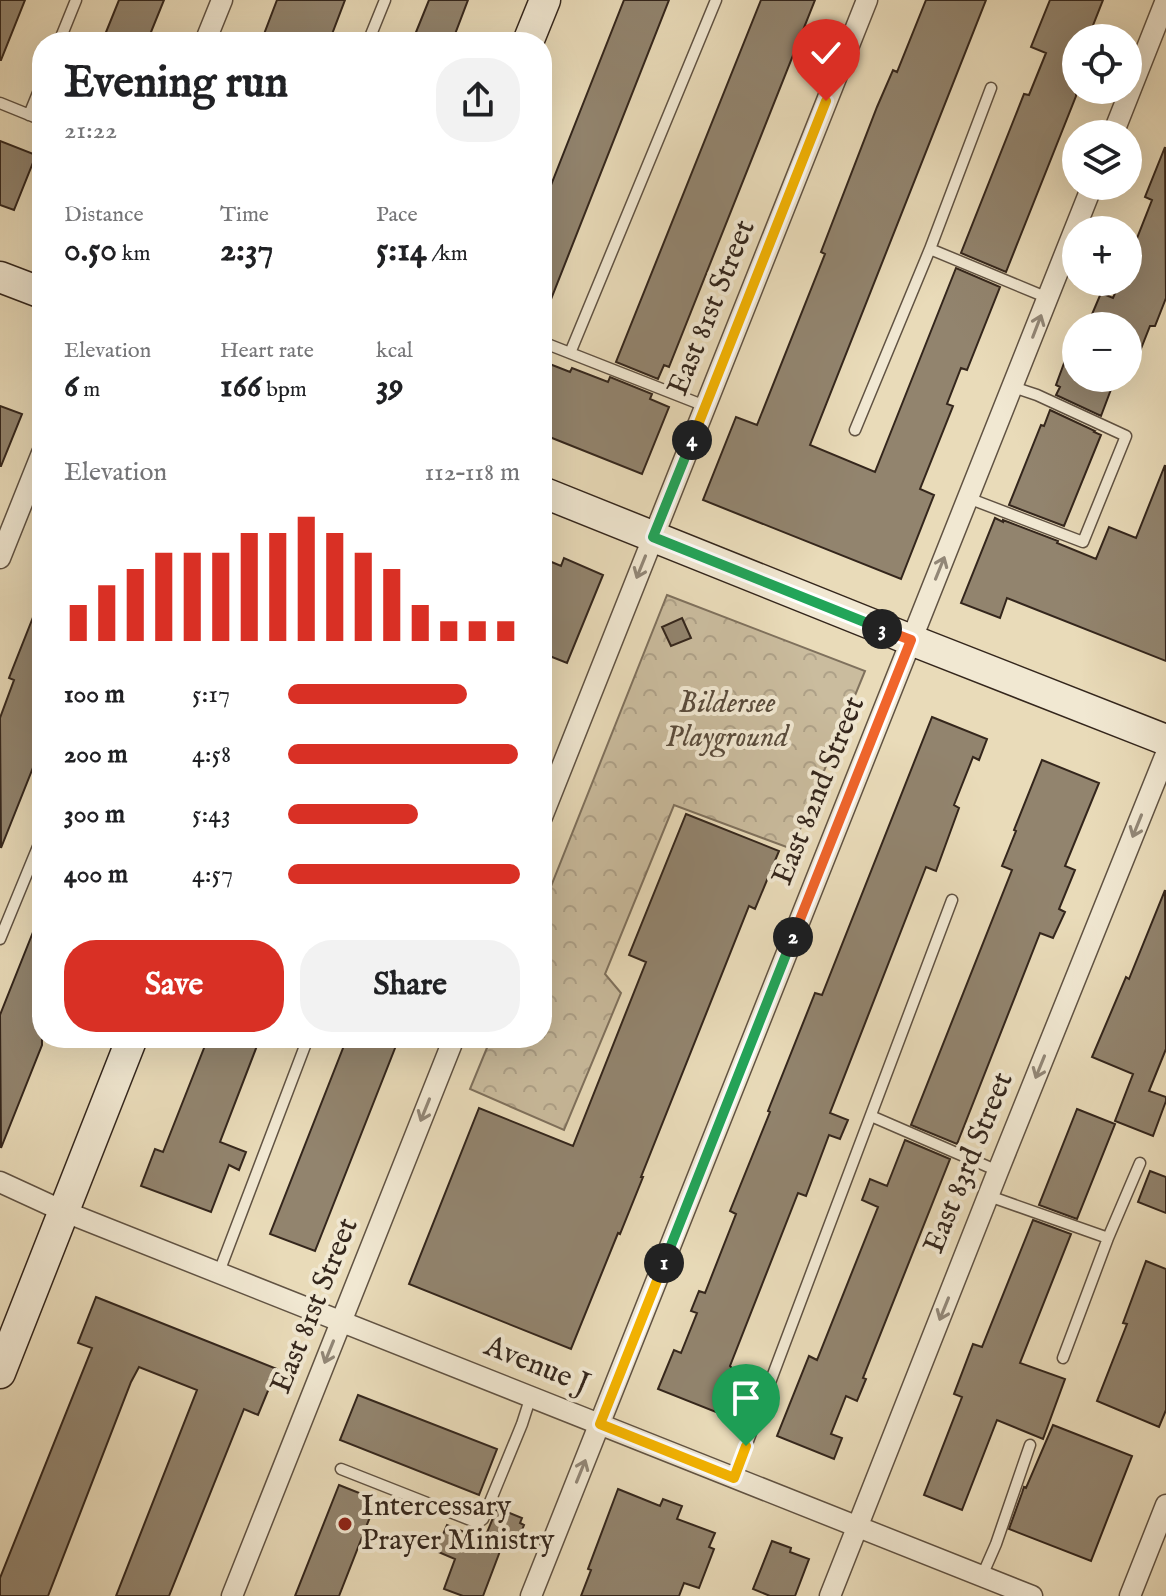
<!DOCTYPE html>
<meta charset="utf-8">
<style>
body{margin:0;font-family:"IM FELL English",serif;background:#f2f2f2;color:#202124;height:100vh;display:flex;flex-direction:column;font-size:30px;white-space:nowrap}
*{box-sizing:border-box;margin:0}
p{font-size:26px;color:#757577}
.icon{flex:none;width:44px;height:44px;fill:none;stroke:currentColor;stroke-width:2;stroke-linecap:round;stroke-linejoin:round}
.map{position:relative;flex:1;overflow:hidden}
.drawer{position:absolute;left:32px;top:32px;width:520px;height:1016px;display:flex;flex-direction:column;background:#fff;border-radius:32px;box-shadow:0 8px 32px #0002}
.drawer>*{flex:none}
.controls{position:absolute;left:1062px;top:24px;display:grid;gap:16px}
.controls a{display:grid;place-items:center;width:80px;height:80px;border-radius:50%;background:#fff;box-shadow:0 8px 32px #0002;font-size:40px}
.pin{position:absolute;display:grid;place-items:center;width:68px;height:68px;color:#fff;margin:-82px -34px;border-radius:50% 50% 50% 0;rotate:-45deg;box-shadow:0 0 8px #0007}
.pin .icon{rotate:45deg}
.km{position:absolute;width:40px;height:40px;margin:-20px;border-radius:50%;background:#222;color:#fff;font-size:22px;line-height:40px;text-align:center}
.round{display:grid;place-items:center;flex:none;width:84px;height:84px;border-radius:32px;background:#f2f2f2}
.headline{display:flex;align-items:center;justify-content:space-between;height:136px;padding:0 32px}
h1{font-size:44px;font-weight:700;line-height:60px}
.metrics{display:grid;grid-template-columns:repeat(3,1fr);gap:12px;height:136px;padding:8px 32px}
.metrics div{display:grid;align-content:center}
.metrics b{font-size:34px;font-weight:700}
.metrics small{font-size:22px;font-weight:400}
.metrics p{font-size:22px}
.chart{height:224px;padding:16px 32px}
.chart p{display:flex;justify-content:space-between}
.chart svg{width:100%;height:144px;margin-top:8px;stroke:#d93025;stroke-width:6}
.button{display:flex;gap:16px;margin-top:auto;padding:16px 32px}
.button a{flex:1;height:92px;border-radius:32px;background:#d93025;color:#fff;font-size:32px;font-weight:700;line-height:92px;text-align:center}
.button a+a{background:#f2f2f2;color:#202124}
ul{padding:0 32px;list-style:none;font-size:26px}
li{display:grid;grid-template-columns:128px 96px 1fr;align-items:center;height:60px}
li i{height:20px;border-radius:10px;background:#d93025}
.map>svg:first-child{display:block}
.forest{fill:url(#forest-crowns);stroke:#7f715d;stroke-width:2}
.building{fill:#92846e;stroke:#34261c;stroke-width:2}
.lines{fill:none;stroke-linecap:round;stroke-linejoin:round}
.lane-casing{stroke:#615343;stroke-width:13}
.street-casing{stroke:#615343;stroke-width:23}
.secondary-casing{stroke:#34261c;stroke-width:33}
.lane{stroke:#f1e8d2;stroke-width:10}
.street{stroke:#f1e8d2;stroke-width:20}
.secondary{stroke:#f1e8d2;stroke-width:30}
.oneway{stroke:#928777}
.split-1-casing{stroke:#fff;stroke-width:16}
.split-2-casing{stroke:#fff;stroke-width:16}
.split-3-casing{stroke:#fff;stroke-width:16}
.split-4-casing{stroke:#fff;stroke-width:16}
.split-5-casing{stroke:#fff;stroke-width:16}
.split-1{stroke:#f5b400;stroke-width:10}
.split-2{stroke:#22a559;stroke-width:10}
.split-3{stroke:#f0652b;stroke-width:10}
.split-4{stroke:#22a559;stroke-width:10}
.split-5{stroke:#f5b400;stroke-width:10}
.poi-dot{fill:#8f2418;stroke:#f1e8d2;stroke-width:3}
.labels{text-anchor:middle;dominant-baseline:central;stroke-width:8;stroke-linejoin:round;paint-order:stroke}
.street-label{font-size:30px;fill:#34261c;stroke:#f1e8d2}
.park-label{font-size:30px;font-style:italic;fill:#5a4c3c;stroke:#f1e8d2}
.poi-label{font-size:30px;fill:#34261c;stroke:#f1e8d2;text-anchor:start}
</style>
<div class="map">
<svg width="1166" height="1596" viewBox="0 0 1166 1596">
<defs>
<pattern id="forest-crowns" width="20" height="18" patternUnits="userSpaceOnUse" patternTransform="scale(2)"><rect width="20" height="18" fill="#cabc9e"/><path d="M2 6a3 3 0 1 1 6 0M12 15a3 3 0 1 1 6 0" fill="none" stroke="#aea188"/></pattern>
</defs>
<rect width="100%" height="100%" fill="#e9dbb9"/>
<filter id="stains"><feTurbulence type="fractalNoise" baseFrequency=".0025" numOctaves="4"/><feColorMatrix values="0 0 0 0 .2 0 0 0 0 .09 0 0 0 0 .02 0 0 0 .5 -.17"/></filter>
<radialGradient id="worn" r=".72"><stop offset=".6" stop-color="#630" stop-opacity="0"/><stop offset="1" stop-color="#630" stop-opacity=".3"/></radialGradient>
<path class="forest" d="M667,595L865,671L792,849L674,805L605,974L621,993L564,1130L470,1089L491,1038H542V909Z"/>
<path class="building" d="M0,0H25L1,60H0Z
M119,0H164L147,42H102Z
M277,0H345L329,42H261Z
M429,0H468L452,42H412Z
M624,0H669L544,317H542V208Z
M761,0H815L669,367L664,365L658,379L616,362Z
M926,0H986L810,445L875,472L956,268L1000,287L967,370L961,368L947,404L953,406L920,489L934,495L901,579L703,500L736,417L757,425L825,254L821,252L877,107L893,70L897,72Z
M1050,0H1103L1088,38H1076V96L1006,272L961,253L1024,94L1029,95L1046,53L1031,47Z
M0,141L36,155L14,210L0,205Z
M1165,147L1166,298L1155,326H1150L1129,379L1128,326H1087L1101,293L1113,298L1120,282H1128V261L1152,200L1145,197Z
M1074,336H1076V378H1096L1113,384L1101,416L1056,395L1060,387L1056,385Z
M542,361L570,372L572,368L608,382L610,377L652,394L650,399L669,407L642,474L542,434Z
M0,406L22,414L1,466H0Z
M1050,410L1095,431L1094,432L1101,435L1064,526L1009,505L1041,425L1044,426Z
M1165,465L1166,661L1007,598L1000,618L961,603L995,518L1003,522V520L1058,541L1057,543L1096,559L1109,527L1136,538Z
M542,558L561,566L564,558L603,575L567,663L542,653Z
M41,597L42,745L1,848L0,718L14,680L9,678Z
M682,618L691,638L671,646L662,627Z
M932,717L987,739L979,760L973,757L954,805L959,808L936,871L926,867L830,1113L848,1120L840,1139L829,1135L806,1196L798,1193L730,1366L740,1377L751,1381L736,1420L658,1389L674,1350L681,1353L697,1313L691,1311L699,1291L705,1293L736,1214L730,1211L770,1112L768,1111L815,993L822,995Z
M1042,760L1099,783L1065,866L1075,870L1059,909L1065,912L1053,938L1040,933L957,1144L911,1125L1012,870L1002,866L1016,831L1014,830Z
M686,814L779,851L755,909L749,906L641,1177H643L620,1234L618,1233L571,1349L409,1284L479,1108L573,1146L646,962L629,955Z
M1165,890L1166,1049L1149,1091L1166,1097V1101L1153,1136L1115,1121L1133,1074L1092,1057L1126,977L1129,979Z
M41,912L42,1045L1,1148L0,1015Z
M208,1038H260L220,1142L246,1152L239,1170L229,1165L211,1212L141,1186L155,1149L163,1152Z
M347,1038H399L315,1251L270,1234Z
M1077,1109L1115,1124L1077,1219L1039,1205Z
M905,1140L950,1159L863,1378L866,1379L857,1401L846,1396L831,1434L842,1438L834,1459L777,1436L809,1356L817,1360L878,1207L862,1200L870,1179L887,1186Z
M1150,1171L1166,1177V1213L1138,1202Z
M1033,1220L1071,1234L1020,1363L1065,1379L1043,1439L997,1420L962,1510L924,1495L962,1397L954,1394L973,1344L982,1347Z
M1146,1261L1166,1269V1410L1159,1427L1097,1401L1127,1324L1123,1323Z
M96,1297L277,1369L258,1415L244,1409L169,1596H116L197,1390L139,1367L131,1382L48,1596H0V1578L92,1348L78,1343Z
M358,1395L497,1449L479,1495L340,1440Z
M1053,1425L1132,1456L1091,1561L1009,1529L1022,1493L1024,1487L1026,1488Z
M339,1485L377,1500L368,1522L339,1596H295Z
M618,1489L660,1506L663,1499L682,1506L677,1519L715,1533L709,1547L714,1549L699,1588L684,1583L679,1596H581L591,1570L588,1569Z
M497,1508L522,1518L520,1523L524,1525L514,1550L502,1546L483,1596H463L444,1589L455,1559L436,1551L447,1525L484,1540Z
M772,1541L791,1548L790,1552L809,1559L795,1596H770L753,1589Z"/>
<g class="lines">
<defs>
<path id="lane" d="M59,42L76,0
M368,42L385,0
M991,88L930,249L1048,298
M0,103L42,120
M29,115L42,83
M542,342L705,406
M570,353L716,0
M855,430L930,249
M968,498L1083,542L1126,436L1037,395L1013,387
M0,939L42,837
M871,1116L998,1171
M989,1196L1108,1238L1140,1163
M219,1272L308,1038
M1063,1358L1108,1238
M341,1469L478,1523L483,1519L522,1424L531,1396
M734,1478L952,900
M982,1576L996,1544L1030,1445"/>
<path id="street" d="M205,42L222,0
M1113,134L1166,0
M0,558L42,453
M542,817L867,0
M0,1182L63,1211L1032,1596
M232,1596L454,1038
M531,1596L1092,186
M830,1596L998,1171L1166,754
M1130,1596L1166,1505"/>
<path id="secondary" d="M528,42L545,0
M0,277L42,293
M542,492L911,640L1166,740
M0,1373L132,1038"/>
</defs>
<use href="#lane" class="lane-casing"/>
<use href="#street" class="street-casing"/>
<use href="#secondary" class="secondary-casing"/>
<use href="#lane" class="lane"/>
<use href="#street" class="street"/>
<use href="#secondary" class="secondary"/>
</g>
<defs><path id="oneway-shaft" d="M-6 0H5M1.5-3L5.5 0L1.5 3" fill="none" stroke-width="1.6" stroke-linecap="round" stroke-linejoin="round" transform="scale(2)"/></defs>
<g class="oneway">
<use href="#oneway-shaft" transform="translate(1037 326) rotate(-69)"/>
<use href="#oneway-shaft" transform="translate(641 567) rotate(112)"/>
<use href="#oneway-shaft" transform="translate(940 568) rotate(-68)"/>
<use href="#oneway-shaft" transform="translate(1137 826) rotate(112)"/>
<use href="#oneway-shaft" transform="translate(1040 1067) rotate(112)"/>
<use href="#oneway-shaft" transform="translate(425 1110) rotate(112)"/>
<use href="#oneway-shaft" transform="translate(944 1309) rotate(112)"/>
<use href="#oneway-shaft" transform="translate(329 1352) rotate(112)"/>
<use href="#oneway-shaft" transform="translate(581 1471) rotate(-68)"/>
</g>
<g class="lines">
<defs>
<path id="split-1" d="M664,1263L600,1424L734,1478L746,1446"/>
<path id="split-2" d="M664,1263L793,937"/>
<path id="split-3" d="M793,937L911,640L882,629"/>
<path id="split-4" d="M692,440L653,537L882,629"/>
<path id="split-5" d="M692,440L826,101"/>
</defs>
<use href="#split-1" class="split-1-casing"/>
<use href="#split-2" class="split-2-casing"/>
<use href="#split-3" class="split-3-casing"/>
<use href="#split-4" class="split-4-casing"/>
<use href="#split-5" class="split-5-casing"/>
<use href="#split-1" class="split-1"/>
<use href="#split-2" class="split-2"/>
<use href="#split-3" class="split-3"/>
<use href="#split-4" class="split-4"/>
<use href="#split-5" class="split-5"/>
</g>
<circle class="poi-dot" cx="345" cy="1524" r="8"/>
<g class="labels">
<g class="street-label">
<text transform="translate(712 308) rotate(-68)">East 81st Street</text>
<text transform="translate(819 791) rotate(-68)">East 82nd Street</text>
<text transform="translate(969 1163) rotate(-68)">East 83rd Street</text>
<text transform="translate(315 1306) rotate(-68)">East 81st Street</text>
<text transform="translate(537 1366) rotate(22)">Avenue J</text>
</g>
<g class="park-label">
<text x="727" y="704">Bildersee<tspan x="727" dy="34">Playground</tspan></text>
</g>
<g class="poi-label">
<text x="361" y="1507">Intercessary<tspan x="361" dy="34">Prayer Ministry</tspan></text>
</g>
</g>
<rect width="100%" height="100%" filter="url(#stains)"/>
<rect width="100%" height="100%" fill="url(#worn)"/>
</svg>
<div class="controls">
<a><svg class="icon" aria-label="locate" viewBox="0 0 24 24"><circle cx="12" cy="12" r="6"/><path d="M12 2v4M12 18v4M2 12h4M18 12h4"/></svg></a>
<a><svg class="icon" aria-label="layers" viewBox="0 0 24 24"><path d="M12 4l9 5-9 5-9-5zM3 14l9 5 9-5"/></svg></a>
<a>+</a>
<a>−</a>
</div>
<div class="pin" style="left:746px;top:1446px;background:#1e9e55"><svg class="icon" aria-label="arrive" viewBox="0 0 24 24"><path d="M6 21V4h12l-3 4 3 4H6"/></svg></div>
<div class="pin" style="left:826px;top:101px;background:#d93025"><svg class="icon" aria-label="check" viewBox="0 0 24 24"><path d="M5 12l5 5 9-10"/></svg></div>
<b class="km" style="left:664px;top:1263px">1</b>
<b class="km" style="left:793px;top:937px">2</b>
<b class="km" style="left:882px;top:629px">3</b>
<b class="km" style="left:692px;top:440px">4</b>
<section class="drawer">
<div class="headline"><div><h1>Evening run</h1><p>21:22</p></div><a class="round"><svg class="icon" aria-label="share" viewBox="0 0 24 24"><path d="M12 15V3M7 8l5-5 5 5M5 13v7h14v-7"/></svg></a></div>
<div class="metrics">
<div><p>Distance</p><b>0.50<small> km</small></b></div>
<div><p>Time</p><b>2:37</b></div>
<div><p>Pace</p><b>5:14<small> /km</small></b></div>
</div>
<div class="metrics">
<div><p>Elevation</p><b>6<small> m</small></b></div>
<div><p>Heart rate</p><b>166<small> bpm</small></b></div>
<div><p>kcal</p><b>39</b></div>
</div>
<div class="chart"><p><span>Elevation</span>112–118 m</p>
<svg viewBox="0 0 160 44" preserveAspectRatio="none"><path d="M5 44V33M15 44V27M25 44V22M35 44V17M45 44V17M55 44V17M65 44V11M75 44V11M85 44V6M95 44V11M105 44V17M115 44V22M125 44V33M135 44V38M145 44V38M155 44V38"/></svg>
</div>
<ul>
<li><b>100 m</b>5:17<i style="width:77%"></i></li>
<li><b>200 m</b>4:58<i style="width:99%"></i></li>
<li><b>300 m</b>5:43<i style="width:56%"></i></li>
<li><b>400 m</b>4:57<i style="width:100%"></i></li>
</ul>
<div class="button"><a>Save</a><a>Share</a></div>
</section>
</div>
